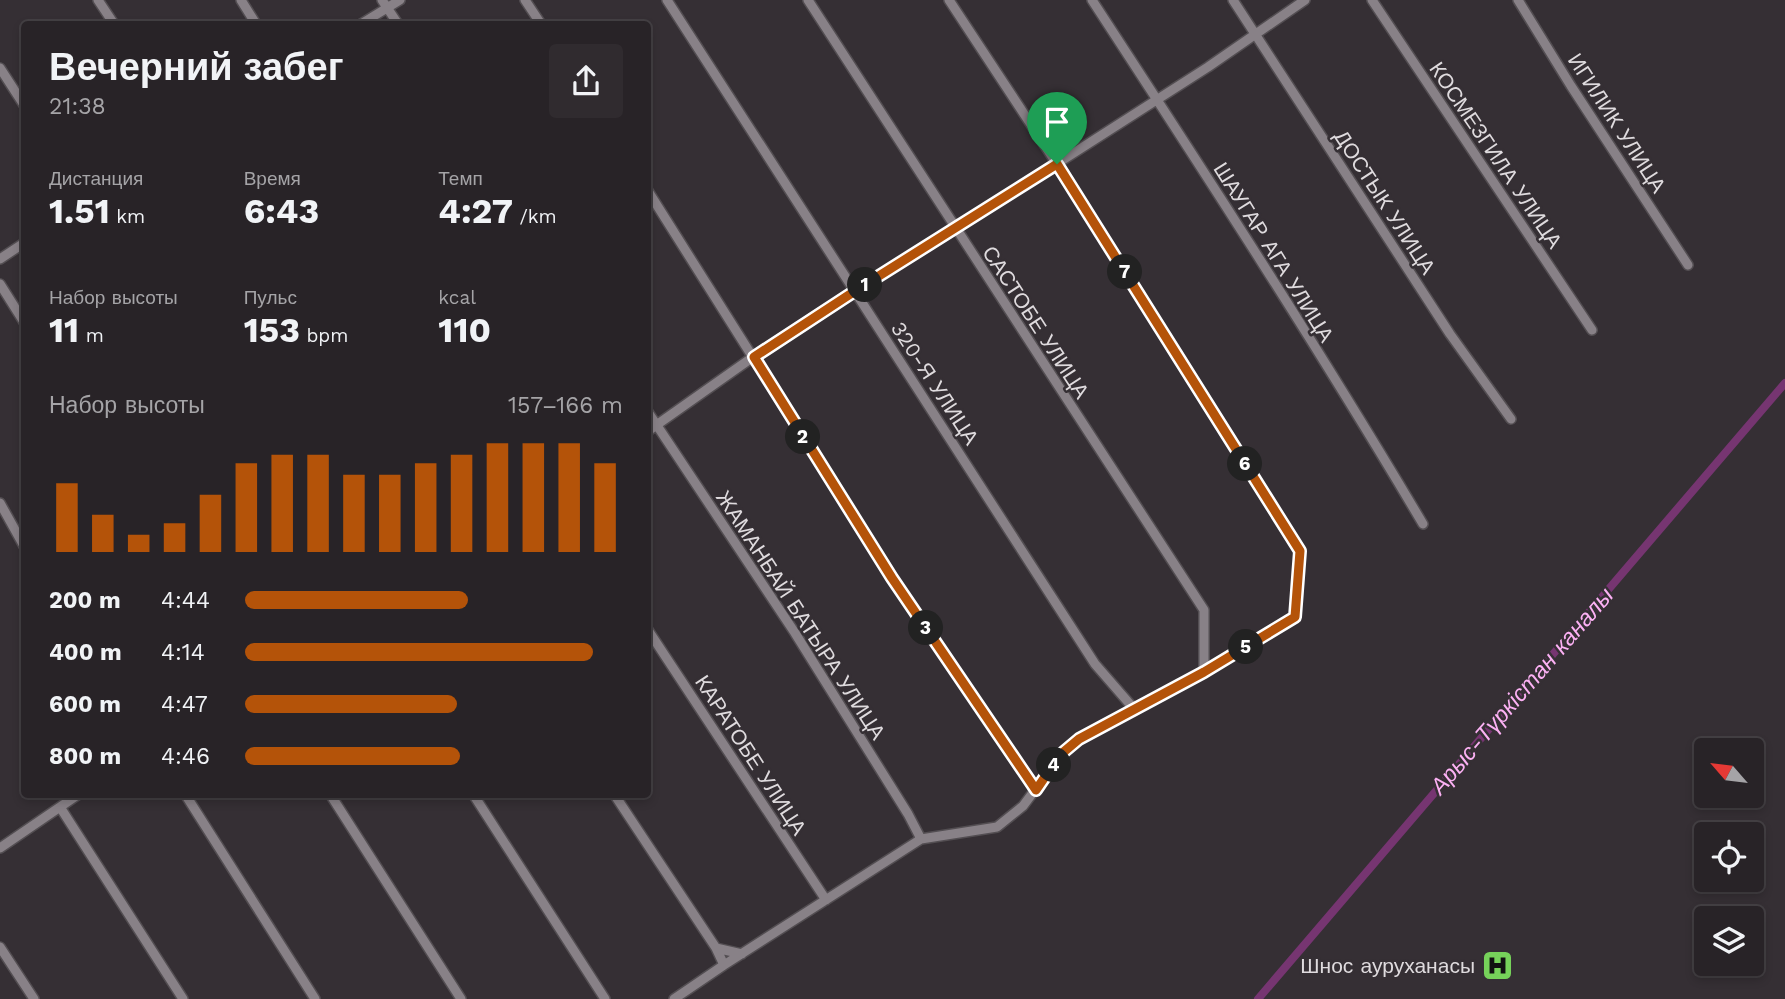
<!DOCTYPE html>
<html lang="ru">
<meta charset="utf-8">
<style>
body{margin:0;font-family:"Work Sans",sans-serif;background:#302b2f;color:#f1f3f6;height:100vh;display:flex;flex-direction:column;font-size:26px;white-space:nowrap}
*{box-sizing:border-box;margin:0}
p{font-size:23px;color:#a5a4a7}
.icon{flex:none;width:38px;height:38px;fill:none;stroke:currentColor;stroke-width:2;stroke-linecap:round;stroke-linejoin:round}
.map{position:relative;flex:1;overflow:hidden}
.drawer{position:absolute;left:21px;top:21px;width:630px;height:777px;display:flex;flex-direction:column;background:#282327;border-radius:7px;box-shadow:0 4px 10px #0003,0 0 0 2px #444044}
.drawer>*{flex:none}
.needle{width:46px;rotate:298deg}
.buttons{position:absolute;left:1694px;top:738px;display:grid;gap:14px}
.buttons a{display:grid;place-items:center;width:70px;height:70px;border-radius:7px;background:#282327;box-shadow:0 4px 10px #0003,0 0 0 2px #444044;font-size:35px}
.pin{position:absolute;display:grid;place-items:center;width:60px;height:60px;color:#fff;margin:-72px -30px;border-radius:50% 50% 50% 0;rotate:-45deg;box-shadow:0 0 7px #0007}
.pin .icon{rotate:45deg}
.km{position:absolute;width:35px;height:35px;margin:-18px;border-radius:50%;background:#222;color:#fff;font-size:19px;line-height:35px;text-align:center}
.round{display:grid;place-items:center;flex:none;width:74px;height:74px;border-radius:7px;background:#302b2f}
.overview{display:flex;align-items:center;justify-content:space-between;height:119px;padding:0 28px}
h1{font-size:38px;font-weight:700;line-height:52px}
.figures{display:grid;grid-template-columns:repeat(3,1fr);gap:10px;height:119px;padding:7px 28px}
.figures div{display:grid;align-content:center}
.figures b{font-size:35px;font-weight:700}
.figures small{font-size:19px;font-weight:400}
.figures p{font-size:19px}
.chart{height:196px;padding:14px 28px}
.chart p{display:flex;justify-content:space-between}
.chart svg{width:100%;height:126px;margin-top:7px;stroke:#b45309;stroke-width:6}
ul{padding:0 28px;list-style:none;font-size:23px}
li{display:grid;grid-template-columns:112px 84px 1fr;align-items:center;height:52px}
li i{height:18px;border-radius:9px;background:#b45309}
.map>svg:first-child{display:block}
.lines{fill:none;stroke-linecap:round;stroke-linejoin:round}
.canal{stroke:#763571;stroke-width:8}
.minor-casing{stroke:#534e52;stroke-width:12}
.minor{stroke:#888187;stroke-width:9}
.route-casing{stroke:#fff;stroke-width:14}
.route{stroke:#b45309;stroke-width:9}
.labels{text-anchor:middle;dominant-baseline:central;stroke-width:5;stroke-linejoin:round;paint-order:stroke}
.street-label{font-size:21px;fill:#dfdbde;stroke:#352f34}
.poi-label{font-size:21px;fill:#dfdbde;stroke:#352f34;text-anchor:end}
.water-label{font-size:23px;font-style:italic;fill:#fcb1f4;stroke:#352f34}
</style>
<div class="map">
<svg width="1785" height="999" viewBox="0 0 1785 999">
<rect width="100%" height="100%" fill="#352f34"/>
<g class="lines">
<path class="canal" d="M1258,999L1785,383"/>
<defs>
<path id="minor" d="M98,0L114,24
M241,0L256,24
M382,0L398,24
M525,0L541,24
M667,0L1095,664L1135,710
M808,0L1204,610V672
M1092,0C1205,173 1318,347 1423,524
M1233,0L1450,334L1511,419
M1372,0L1592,330
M1518,0L1571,86L1688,265
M361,24L400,0
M0,68L24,105
M648,191L892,578L1036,790
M0,259L24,243
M0,284L24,322
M648,412L795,633L908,814L921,839
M648,431L753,357L855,291L955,229L1208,67L1305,0
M0,503L24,546
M648,630L826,900
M185,794L315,999
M330,794L461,999
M473,794L605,999
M614,794L716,948L724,965
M60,807L183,999
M0,848L79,794
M0,947L34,999
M716,948L742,954
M674,999L724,965L921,839L997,827L1023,806L1061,755L1079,739L1204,672L1295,617L1300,551L1057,164L949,0"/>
</defs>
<use href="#minor" class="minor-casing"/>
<use href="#minor" class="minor"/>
</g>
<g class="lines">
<defs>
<path id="route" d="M1057,164L1300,551L1295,617L1204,672L1079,739L1060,755L1036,790L892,578L754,357L855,291Z"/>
</defs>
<use href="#route" class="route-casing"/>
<use href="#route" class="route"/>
</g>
<defs>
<symbol id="hospital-square" viewBox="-11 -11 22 22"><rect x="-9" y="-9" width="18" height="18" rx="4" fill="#76d25a" stroke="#352f34"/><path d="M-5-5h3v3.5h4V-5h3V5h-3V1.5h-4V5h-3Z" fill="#111"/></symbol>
</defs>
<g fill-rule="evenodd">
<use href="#hospital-square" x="1480" y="948" width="35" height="35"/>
</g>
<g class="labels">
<g class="street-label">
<text transform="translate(1617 123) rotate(57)">ИГИЛИК УЛИЦА</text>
<text transform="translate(1496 155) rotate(56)">КОСМЕЗГИЛА УЛИЦА</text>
<text transform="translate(1385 202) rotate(57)">ДОСТЫК УЛИЦА</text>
<text transform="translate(1274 252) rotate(58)">ШАУГАР АГА УЛИЦА</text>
<text transform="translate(1036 322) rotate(57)">САСТОБЕ УЛИЦА</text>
<text transform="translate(935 383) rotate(57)">320-Я УЛИЦА</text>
<text transform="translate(801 615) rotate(57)">ЖАМАНБАЙ БАТЫРА УЛИЦА</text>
<text transform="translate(751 755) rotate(57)">КАРАТОБЕ УЛИЦА</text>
</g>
<g class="poi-label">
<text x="1475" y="965">Шнос ауруханасы</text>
</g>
<g class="water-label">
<text transform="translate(1522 691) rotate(-49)">Арыс-Түркістан каналы</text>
</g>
</g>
</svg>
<div class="buttons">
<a><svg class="needle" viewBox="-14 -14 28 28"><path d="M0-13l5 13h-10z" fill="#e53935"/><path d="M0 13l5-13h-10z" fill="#a5a4a7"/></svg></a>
<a><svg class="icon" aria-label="locate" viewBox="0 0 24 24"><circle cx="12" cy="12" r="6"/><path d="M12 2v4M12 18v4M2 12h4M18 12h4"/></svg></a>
<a><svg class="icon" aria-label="layers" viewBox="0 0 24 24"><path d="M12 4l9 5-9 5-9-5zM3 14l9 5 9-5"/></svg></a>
</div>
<div class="pin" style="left:1057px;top:164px;background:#1e9e55"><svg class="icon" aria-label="arrive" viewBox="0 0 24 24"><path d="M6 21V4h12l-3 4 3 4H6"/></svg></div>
<b class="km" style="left:865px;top:285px">1</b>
<b class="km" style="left:803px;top:437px">2</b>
<b class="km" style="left:926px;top:628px">3</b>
<b class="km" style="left:1054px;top:765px">4</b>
<b class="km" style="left:1246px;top:647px">5</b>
<b class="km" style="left:1245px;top:464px">6</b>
<b class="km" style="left:1125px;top:272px">7</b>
<section class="drawer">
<div class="overview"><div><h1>Вечерний забег</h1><p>21:38</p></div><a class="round"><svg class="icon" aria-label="share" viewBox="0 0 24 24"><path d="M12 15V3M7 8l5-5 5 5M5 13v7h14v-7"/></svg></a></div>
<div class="figures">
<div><p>Дистанция</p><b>1.51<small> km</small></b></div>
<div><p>Время</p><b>6:43</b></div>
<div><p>Темп</p><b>4:27<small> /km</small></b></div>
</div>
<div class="figures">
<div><p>Набор высоты</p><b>11<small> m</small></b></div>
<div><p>Пульс</p><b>153<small> bpm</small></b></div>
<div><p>kcal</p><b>110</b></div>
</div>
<div class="chart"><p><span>Набор высоты</span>157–166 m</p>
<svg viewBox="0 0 160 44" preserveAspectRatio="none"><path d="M5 44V20M15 44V31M25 44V38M35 44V34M45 44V24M55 44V13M65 44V10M75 44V10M85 44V17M95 44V17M105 44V13M115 44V10M125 44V6M135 44V6M145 44V6M155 44V13"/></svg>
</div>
<ul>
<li><b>200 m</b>4:44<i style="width:59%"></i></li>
<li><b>400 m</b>4:14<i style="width:92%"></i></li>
<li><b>600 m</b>4:47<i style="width:56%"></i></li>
<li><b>800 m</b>4:46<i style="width:57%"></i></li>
</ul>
</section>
</div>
